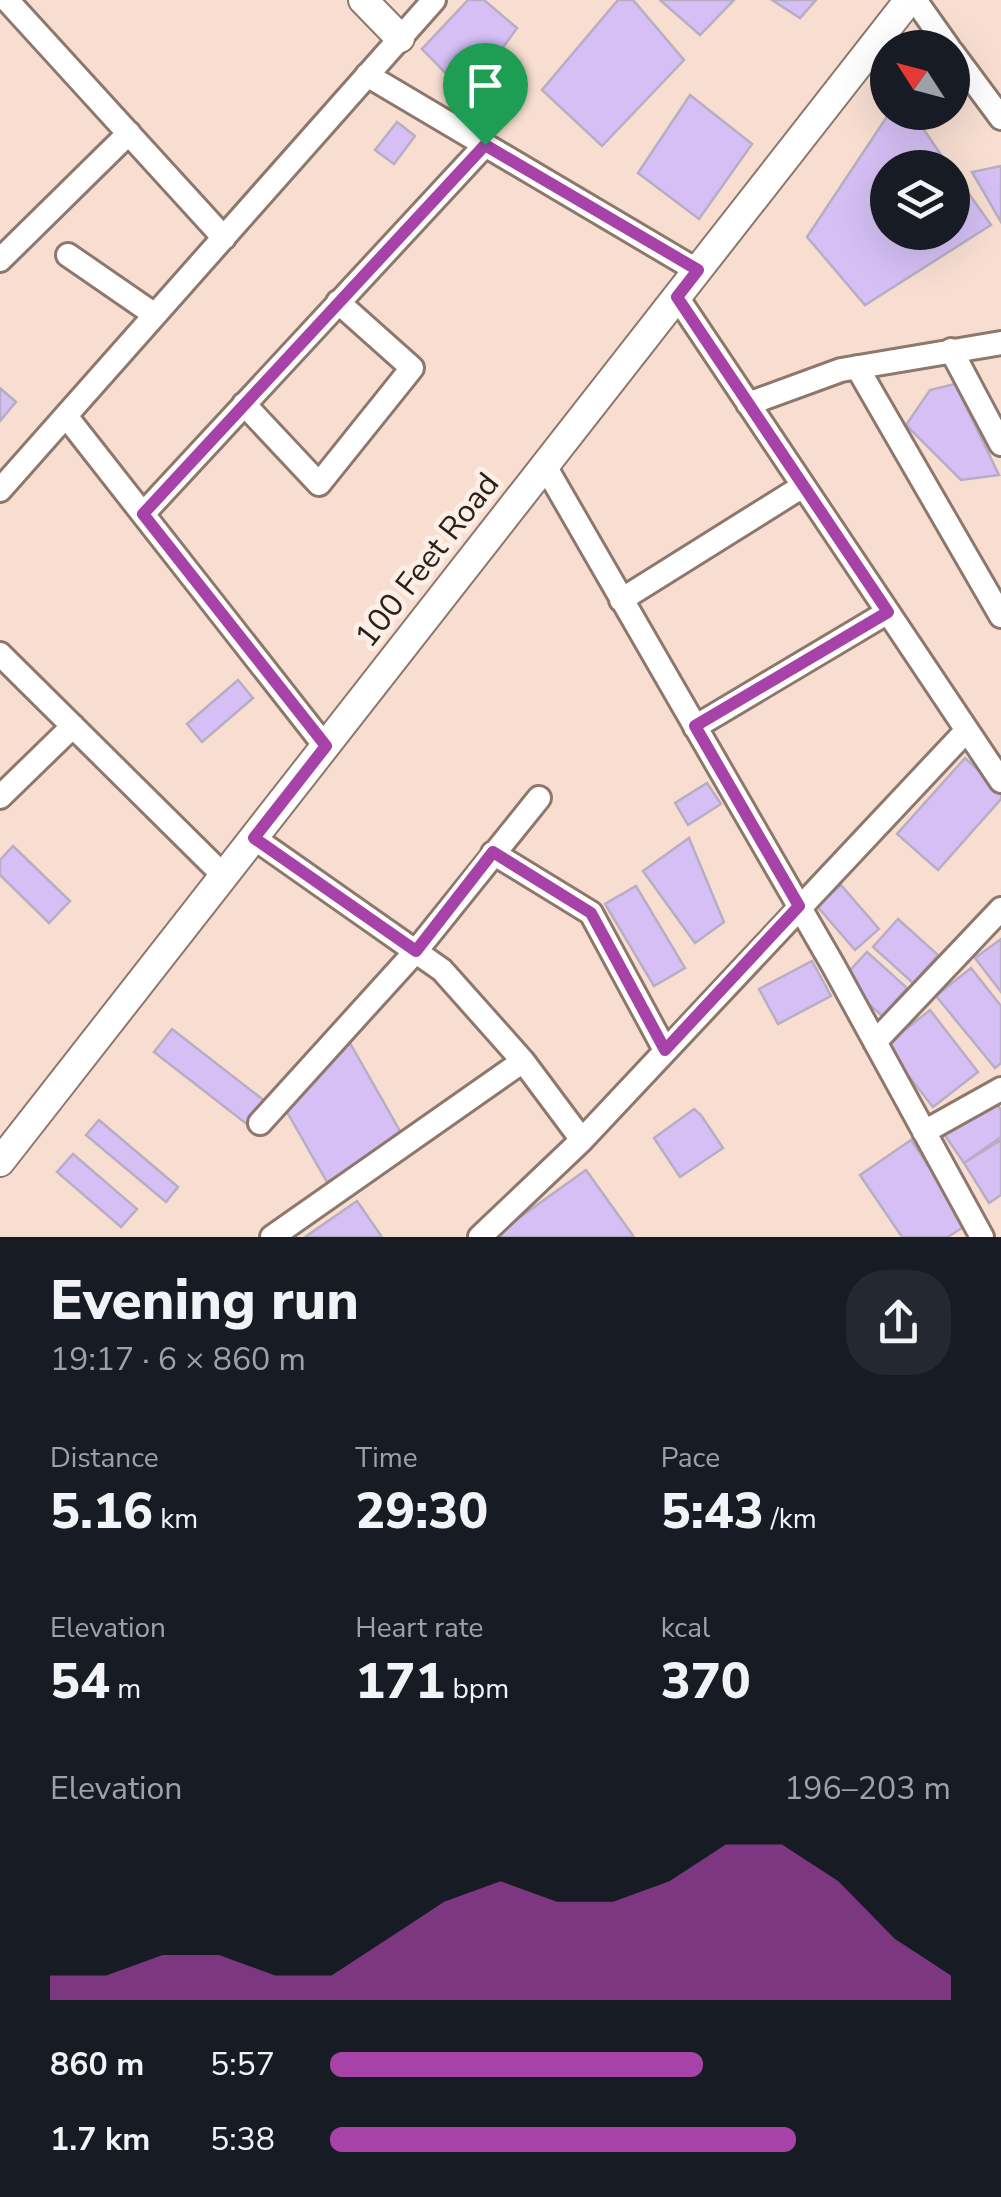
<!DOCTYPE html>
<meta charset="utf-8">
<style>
body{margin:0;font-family:"Nunito Sans",sans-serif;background:#242831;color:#f1f3f6;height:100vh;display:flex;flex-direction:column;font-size:38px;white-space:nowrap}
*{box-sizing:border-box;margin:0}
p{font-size:32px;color:#9ea1a6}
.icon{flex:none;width:55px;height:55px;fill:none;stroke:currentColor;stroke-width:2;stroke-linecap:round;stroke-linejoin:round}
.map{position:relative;height:1237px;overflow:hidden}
.drawer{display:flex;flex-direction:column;background:#171b24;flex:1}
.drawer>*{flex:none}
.needle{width:65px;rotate:306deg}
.controls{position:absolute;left:870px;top:30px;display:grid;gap:20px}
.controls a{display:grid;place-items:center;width:100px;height:100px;border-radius:50%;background:#171b24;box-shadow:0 10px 40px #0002;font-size:50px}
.pin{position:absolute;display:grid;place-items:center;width:85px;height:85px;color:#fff;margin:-102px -42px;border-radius:50% 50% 50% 0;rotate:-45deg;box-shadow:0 0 10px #0007}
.pin .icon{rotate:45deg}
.round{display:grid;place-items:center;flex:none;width:105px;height:105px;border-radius:40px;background:#242831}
.headline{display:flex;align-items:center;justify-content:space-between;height:170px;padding:0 50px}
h1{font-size:55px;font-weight:800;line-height:75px}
.metrics{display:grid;grid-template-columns:repeat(3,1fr);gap:15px;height:170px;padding:10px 50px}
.metrics div{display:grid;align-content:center}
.metrics b{font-size:50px;font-weight:800}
.metrics small{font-size:28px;font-weight:400}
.metrics p{font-size:28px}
.chart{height:280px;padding:20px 50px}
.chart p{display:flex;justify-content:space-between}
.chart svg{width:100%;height:180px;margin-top:10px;fill:#a743a8;opacity:.7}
ul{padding:0 50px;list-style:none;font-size:32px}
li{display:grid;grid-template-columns:160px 120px 1fr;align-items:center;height:75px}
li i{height:25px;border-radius:12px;background:#a743a8}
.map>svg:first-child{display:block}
.building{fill:#d5bff5;stroke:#b7aec4;stroke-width:2.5}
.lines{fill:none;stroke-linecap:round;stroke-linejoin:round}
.minor-casing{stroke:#8e776c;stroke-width:28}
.major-casing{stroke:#8e776c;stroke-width:32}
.minor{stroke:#fff;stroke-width:22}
.major{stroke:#fff;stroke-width:28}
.route-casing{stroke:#fff;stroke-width:20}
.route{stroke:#a743a8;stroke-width:12}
.labels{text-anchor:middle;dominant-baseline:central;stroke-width:10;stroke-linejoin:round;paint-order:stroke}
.street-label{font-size:32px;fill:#2a211d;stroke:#fdeee6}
</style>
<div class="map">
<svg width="1001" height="1237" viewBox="0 0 1001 1237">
<rect width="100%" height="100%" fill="#f7ded1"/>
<path class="building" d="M468,0H484L517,28L468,96L422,49Z
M618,0H633L684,60L602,146L542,90Z
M660,0H734L700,35Z
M772,0H816L800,18Z
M690,95L752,144L699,219L638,173Z
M890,112H912L950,168H888V232H952V170L991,225L865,305L807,237Z
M397,122L415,136L394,164L375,150Z
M1001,166V222L972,172Z
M955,384L999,475L961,480L906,425L930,390Z
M0,388L16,402L0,421Z
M238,680L253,698L202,742L187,724Z
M965,758L1001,791V799L938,870L897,834Z
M707,783L721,804L688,825L675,803Z
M689,838L724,922L695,943L643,871Z
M13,846L70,901L49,923L0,875V860Z
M841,885L879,929L855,950L817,906Z
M636,886L685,968L654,986L605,904Z
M898,919L938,955L913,983L873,947Z
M1001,939V992L975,958Z
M867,952L907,988L882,1016L842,979Z
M812,961L831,996L778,1024L759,989Z
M971,968L1001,1006V1063L995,1068L936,996Z
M930,1010L978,1072L933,1107L885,1046Z
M172,1029L266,1102L248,1125L154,1052Z
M350,1043L404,1138L327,1182L287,1112Z
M994,1099L1001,1110V1137L964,1163L944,1134Z
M694,1109L701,1115L723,1148L680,1177L654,1138Z
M99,1120L178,1187L166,1202L86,1135Z
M911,1140L968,1224L948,1237H902L860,1175Z
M1001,1140V1195L989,1203L964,1163Z
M73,1154L137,1209L121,1227L57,1172Z
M586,1170L634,1237H492Z
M357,1201L382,1237H305Z"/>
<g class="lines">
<defs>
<path id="minor" d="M7,0L224,238
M915,0L949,48
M952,52L1001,118
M367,75L698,271
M68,255L155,315
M0,260L129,133
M677,297L1001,781
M951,350L1001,444
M857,367L1001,616
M244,404L319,484L412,368L338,302
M748,404L841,370L1001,343
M66,416L325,746
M545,466L833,965L982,1237
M0,490L434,0
M143,514L485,145
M621,600L803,486
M0,654L224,876
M695,727L888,612
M0,797L73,726
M254,838L442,970L523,1061
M493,853L591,913L665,1050
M875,1042L1001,909
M260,1123L416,951L539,798
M924,1132L1001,1089
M582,1140L967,730
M272,1237L523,1061L582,1140L480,1237"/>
<path id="major" d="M363,0L400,38
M0,1162L909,0"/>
</defs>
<use href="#minor" class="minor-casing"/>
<use href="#major" class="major-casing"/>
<use href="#minor" class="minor"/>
<use href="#major" class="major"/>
</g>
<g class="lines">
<defs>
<path id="route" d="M485,145L698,270L677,297L888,612L695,726L799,906L665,1050L591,913L493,852L416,951L254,838L326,746L143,514Z"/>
</defs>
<use href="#route" class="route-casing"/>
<use href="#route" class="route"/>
</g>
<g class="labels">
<g class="street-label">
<text transform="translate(427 560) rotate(-52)">100 Feet Road</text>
</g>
</g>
</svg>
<div class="controls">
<a><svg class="needle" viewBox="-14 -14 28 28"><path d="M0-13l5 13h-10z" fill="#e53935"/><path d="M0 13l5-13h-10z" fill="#9ea1a6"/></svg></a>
<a><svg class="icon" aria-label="layers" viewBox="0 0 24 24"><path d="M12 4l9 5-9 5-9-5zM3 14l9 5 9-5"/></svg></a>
</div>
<div class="pin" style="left:485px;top:145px;background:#1e9e55"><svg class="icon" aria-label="arrive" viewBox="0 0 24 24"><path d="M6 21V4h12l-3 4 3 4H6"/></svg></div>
</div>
<section class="drawer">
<div class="headline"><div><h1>Evening run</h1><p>19:17 · 6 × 860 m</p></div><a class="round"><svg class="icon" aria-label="share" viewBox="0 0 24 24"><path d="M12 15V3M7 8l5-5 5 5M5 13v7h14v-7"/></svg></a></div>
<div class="metrics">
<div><p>Distance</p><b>5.16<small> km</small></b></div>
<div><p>Time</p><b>29:30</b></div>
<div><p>Pace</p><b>5:43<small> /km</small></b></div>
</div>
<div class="metrics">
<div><p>Elevation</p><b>54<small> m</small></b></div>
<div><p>Heart rate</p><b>171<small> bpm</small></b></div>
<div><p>kcal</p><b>370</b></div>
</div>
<div class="chart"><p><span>Elevation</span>196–203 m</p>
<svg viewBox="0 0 160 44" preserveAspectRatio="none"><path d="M0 44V38L10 38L20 33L30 33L40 38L50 38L60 29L70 20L80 15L90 20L100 20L110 15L120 6L130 6L140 15L150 29L160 38V44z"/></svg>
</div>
<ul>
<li><b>860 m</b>5:57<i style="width:60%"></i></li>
<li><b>1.7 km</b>5:38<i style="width:75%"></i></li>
</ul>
</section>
